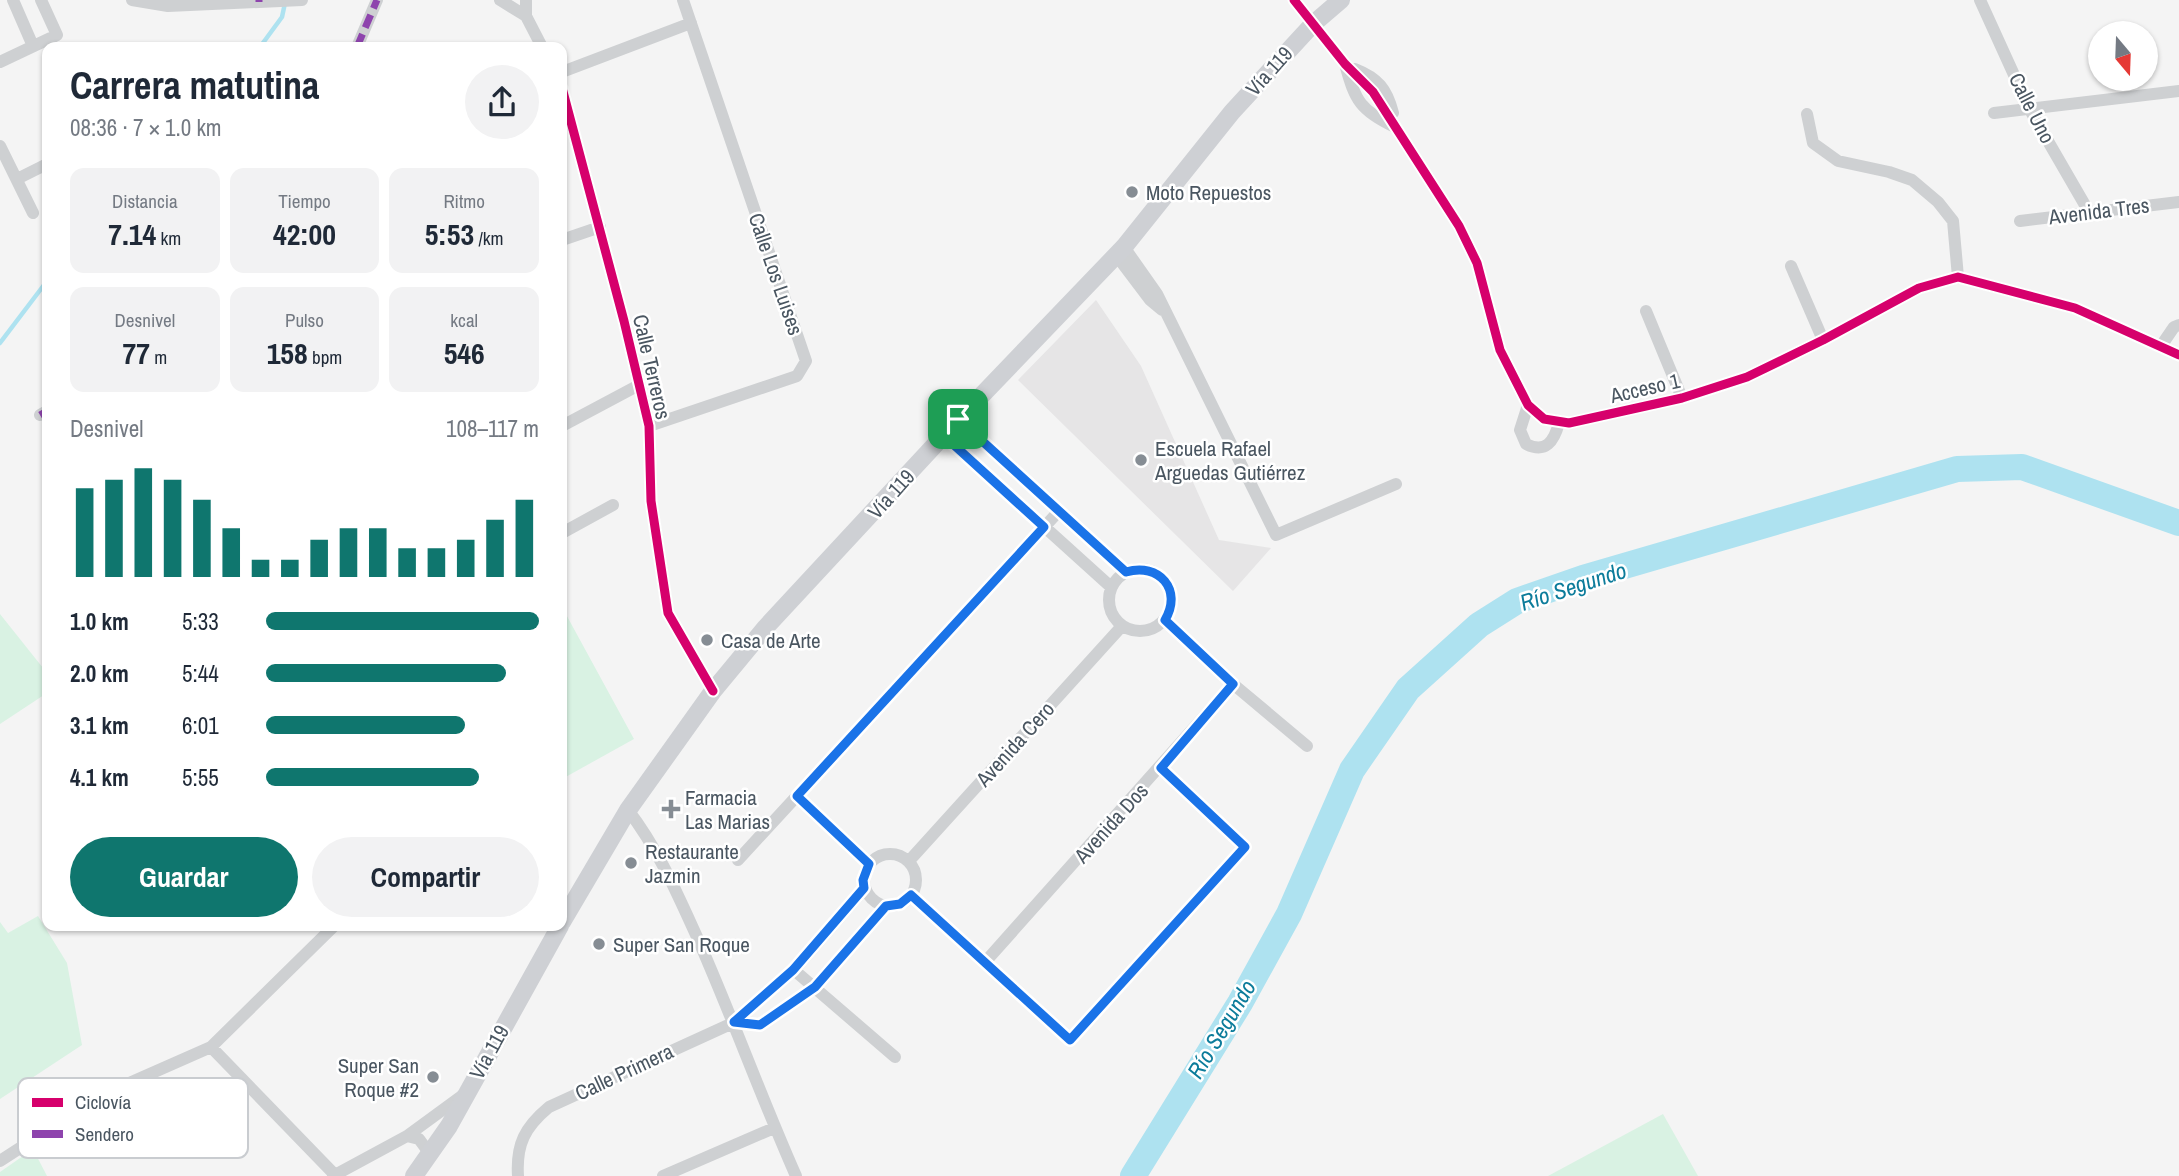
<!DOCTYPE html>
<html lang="es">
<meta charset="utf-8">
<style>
body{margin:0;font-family:"Archivo Narrow",sans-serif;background:#f2f2f3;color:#1f2937;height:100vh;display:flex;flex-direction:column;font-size:26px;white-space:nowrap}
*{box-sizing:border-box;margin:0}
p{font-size:23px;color:#747a83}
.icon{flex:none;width:38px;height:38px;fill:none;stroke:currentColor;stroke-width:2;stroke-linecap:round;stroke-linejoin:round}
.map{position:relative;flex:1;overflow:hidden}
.drawer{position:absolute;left:42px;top:42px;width:525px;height:889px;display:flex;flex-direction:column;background:#fff;border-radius:14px;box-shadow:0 2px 5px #0004}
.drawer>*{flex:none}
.needle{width:46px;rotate:161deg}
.buttons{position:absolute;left:2088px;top:21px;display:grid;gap:14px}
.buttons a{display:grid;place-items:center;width:70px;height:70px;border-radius:50%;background:#fff;box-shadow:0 2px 5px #0004;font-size:35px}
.pin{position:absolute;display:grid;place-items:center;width:60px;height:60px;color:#fff;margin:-30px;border-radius:14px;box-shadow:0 4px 10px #0006}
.round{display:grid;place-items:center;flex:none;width:74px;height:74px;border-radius:37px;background:#f2f2f3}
.head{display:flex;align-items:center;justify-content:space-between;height:119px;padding:0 28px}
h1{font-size:38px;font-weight:700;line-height:52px}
.figures{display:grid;grid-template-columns:repeat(3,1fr);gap:10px;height:119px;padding:7px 28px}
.figures div{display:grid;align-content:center;border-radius:14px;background:#f2f2f3;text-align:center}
.figures b{font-size:30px;font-weight:700}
.figures small{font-size:19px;font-weight:400}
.figures p{font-size:19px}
.chart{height:196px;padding:14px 28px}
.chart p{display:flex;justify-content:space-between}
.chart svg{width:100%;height:126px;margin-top:7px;stroke:#0f766e;stroke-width:6}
.cta{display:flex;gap:14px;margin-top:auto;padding:14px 28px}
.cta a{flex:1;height:80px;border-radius:42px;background:#0f766e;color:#fff;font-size:28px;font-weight:700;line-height:80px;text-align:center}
.cta a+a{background:#f2f2f3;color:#1f2937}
ul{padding:0 28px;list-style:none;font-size:23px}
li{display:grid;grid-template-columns:112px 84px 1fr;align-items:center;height:52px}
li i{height:18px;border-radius:9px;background:#0f766e}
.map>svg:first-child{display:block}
.education{fill:#e6e5e6}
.green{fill:#d9f2e3}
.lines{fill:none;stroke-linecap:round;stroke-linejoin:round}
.stream{stroke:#aee2f0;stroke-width:4.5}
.river{stroke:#aee2f0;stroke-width:26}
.minor{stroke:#ced0d2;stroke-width:12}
.secondary{stroke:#ced0d4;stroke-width:18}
.quiet{stroke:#8e44ad;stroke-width:7;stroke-dasharray:14 7;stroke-linecap:butt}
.cycleway-casing{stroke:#fff;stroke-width:13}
.cycleway{stroke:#d6006c;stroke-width:9}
.route-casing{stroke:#fff;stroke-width:14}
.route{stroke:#1a73e8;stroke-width:9}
.poi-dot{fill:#868d94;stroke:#fff;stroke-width:2.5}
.labels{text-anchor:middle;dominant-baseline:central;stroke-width:5;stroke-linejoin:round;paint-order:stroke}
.street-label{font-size:21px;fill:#4a5661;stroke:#fff}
.poi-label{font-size:21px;fill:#4a5661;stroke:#fff;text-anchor:start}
.water-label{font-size:23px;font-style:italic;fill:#0c7c9b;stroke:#fff}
.key{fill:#fff;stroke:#c9ccd0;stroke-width:2}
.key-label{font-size:19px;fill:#4a5661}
</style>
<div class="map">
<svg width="2179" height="1176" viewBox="0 0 2179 1176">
<rect width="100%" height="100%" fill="#f4f4f4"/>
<path class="education" d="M1096,300L1141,366L1219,540L1271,548L1233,591L1018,380Z"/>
<path class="green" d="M562,607L634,739L562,779Z
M0,614L47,673V693L0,724Z
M38,916L67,963L82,1045L0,1099V922L8,933Z
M1663,1114L1698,1176H1548Z
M33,1149L47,1176H0V1172Z"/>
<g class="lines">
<path class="stream" d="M260,47L282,17L285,3
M0,343L47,281"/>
<path class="river" d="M1133,1176L1240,1003L1289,914L1352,770L1408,689L1479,625L1517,601L1583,578L1957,469L2022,467L2179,523"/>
<path class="minor" d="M13,0L33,46
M132,0L168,6L302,0
M500,0L526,16
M526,0V16L542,47
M1294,0L1345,64L1373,92L1459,226L1477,263L1500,350L1528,405L1544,419L1569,423L1682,398L1747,377L1823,340L1919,288L1958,277L2075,308L2179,355
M1980,0L2030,110L2089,212
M357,47L377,0
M0,62L57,35L41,0
M1345,64C1355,101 1361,111 1395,127
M1355,69C1378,78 1387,89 1393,113
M562,72L691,23
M562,88L624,321L649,426L651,501L668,613L713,691
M1994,113L2179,91
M1807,114L1813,143L1838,161L1889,172L1912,180L1938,202L1953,221L1958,277
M0,146L33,213
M17,179L47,164
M2020,221L2179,202
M562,240L600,227
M1124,247L1157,294L1276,535L1396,484
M1116,255L1150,300L1162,310
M1791,266L1823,340
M1646,311L1682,398
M2161,346L2174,327L2179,325
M1528,405L1520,430L1526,444C1546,454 1554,441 1559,423
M40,415L47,411
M958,420L1126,572
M562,426L639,385
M649,426L797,376L806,361L683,0
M943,435L1111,587
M562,533L613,505
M1109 600a31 31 0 1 1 62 0a31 31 0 1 1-62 0Z
M1165,620L1233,684L1307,746
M797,796L869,864
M628,810C658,849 677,893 697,937C732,1016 761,1097 796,1176
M864 880a26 26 0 1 1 52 0a26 26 0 1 1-52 0Z
M738,860L1059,511
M909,861L1122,626
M911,895L1070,1040L1245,847L1161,768
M986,961L1233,684
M794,970L895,1057
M735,1022L760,1025L815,987L886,906
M211,1047L335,1175
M407,1136L419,1139L430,1154
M0,1161L71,1115L118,1088L211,1047L334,926
M333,1176L407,1136L463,1095
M518,1176C516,1144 525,1127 549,1107L735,1022L794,970L865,888
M663,1176L774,1128"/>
<path class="secondary" d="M562,922L628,810L713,691L766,627L958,420L1124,247L1232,112L1313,24L1341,0
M414,1176L449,1126L560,926"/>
<path class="quiet" d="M259,2V0
M357,47L377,0
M40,415L47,411"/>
<defs>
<path id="cycleway" d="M1294,0L1345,64L1373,92L1459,226L1477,263L1500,350L1528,405L1544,419L1569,423L1682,398L1747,377L1823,340L1919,288L1958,277L2075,308L2179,355
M562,88L624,321L649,426L651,501L668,613L713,691
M911,895L1070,1040L1245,847L1161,768"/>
</defs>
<use href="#cycleway" class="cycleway-casing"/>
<use href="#cycleway" class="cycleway"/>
</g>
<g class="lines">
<defs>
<path id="route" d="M958,419L1126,572C1159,562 1183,590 1165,620L1233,684L1161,768L1245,847L1070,1040L911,895L900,904L886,906L815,987L760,1025L734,1022L793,970L864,888L863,880L869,864L797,796L1044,527L943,435Z"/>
</defs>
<use href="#route" class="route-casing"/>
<use href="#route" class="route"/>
</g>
<g class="poi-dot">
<circle cx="1132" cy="192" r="7"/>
<circle cx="1141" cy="460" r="7"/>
<circle cx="707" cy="640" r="7"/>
<path d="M667.5 798.5h7v7h7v7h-7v7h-7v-7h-7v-7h7z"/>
<circle cx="631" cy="863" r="7"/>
<circle cx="599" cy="944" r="7"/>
<circle cx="433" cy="1077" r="7"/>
</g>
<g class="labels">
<g class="street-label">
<text transform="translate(1269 71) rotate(-48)">Vía 119</text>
<text transform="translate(2032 108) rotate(63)">Calle Uno</text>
<text transform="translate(2099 211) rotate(-7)">Avenida Tres</text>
<text transform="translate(776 274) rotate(71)">Calle Los Luises</text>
<text transform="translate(652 367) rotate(77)">Calle Terreros</text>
<text transform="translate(1645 388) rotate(-13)">Acceso 1</text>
<text transform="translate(891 494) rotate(-48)">Vía 119</text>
<text transform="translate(1015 744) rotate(-48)">Avenida Cero</text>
<text transform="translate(1111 823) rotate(-48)">Avenida Dos</text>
<text transform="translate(489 1052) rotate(-61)">Vía 119</text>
<text transform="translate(624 1072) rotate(-25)">Calle Primera</text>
</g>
<g class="poi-label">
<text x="1146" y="192">Moto Repuestos</text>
<text x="1155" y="448">Escuela Rafael<tspan x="1155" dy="24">Arguedas Gutiérrez</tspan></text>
<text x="721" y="640">Casa de Arte</text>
<text x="685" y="797">Farmacia<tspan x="685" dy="24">Las Marias</tspan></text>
<text x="645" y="851">Restaurante<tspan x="645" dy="24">Jazmin</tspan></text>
<text x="613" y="944">Super San Roque</text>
<text x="419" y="1065" text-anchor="end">Super San<tspan x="419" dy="24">Roque #2</tspan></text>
</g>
<g class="water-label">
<text transform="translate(1573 586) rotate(-18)">Río Segundo</text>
<text transform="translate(1221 1029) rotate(-59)">Río Segundo</text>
</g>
</g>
<rect x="18" y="1078" width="230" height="80" rx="10" class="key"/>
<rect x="32" y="1098" width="31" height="9" fill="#d6006c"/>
<rect x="32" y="1130" width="31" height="8" fill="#8e44ad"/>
<g class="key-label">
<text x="75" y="1109">Ciclovía</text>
<text x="75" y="1141">Sendero</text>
</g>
</svg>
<div class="buttons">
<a><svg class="needle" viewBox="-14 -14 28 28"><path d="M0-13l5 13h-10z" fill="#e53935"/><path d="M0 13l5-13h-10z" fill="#747a83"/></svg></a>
</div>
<div class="pin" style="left:958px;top:419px;background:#1e9e55"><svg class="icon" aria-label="arrive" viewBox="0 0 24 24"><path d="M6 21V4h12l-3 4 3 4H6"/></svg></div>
<section class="drawer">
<div class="head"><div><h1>Carrera matutina</h1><p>08:36 · 7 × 1.0 km</p></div><a class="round"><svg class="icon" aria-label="share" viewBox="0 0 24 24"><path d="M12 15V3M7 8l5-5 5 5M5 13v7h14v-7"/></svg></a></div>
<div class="figures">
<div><p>Distancia</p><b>7.14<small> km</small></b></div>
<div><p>Tiempo</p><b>42:00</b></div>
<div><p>Ritmo</p><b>5:53<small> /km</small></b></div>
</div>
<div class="figures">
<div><p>Desnivel</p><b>77<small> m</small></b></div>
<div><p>Pulso</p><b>158<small> bpm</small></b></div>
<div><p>kcal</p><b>546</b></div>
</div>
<div class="chart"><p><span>Desnivel</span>108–117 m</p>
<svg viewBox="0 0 160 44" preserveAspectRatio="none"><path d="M5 44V13M15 44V10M25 44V6M35 44V10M45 44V17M55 44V27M65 44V38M75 44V38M85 44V31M95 44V27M105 44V27M115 44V34M125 44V34M135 44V31M145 44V24M155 44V17"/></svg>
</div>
<ul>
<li><b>1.0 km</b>5:33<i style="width:100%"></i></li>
<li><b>2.0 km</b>5:44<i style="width:88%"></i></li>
<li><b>3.1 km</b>6:01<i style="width:73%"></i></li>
<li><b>4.1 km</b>5:55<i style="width:78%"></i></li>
</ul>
<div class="cta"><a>Guardar</a><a>Compartir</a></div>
</section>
</div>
